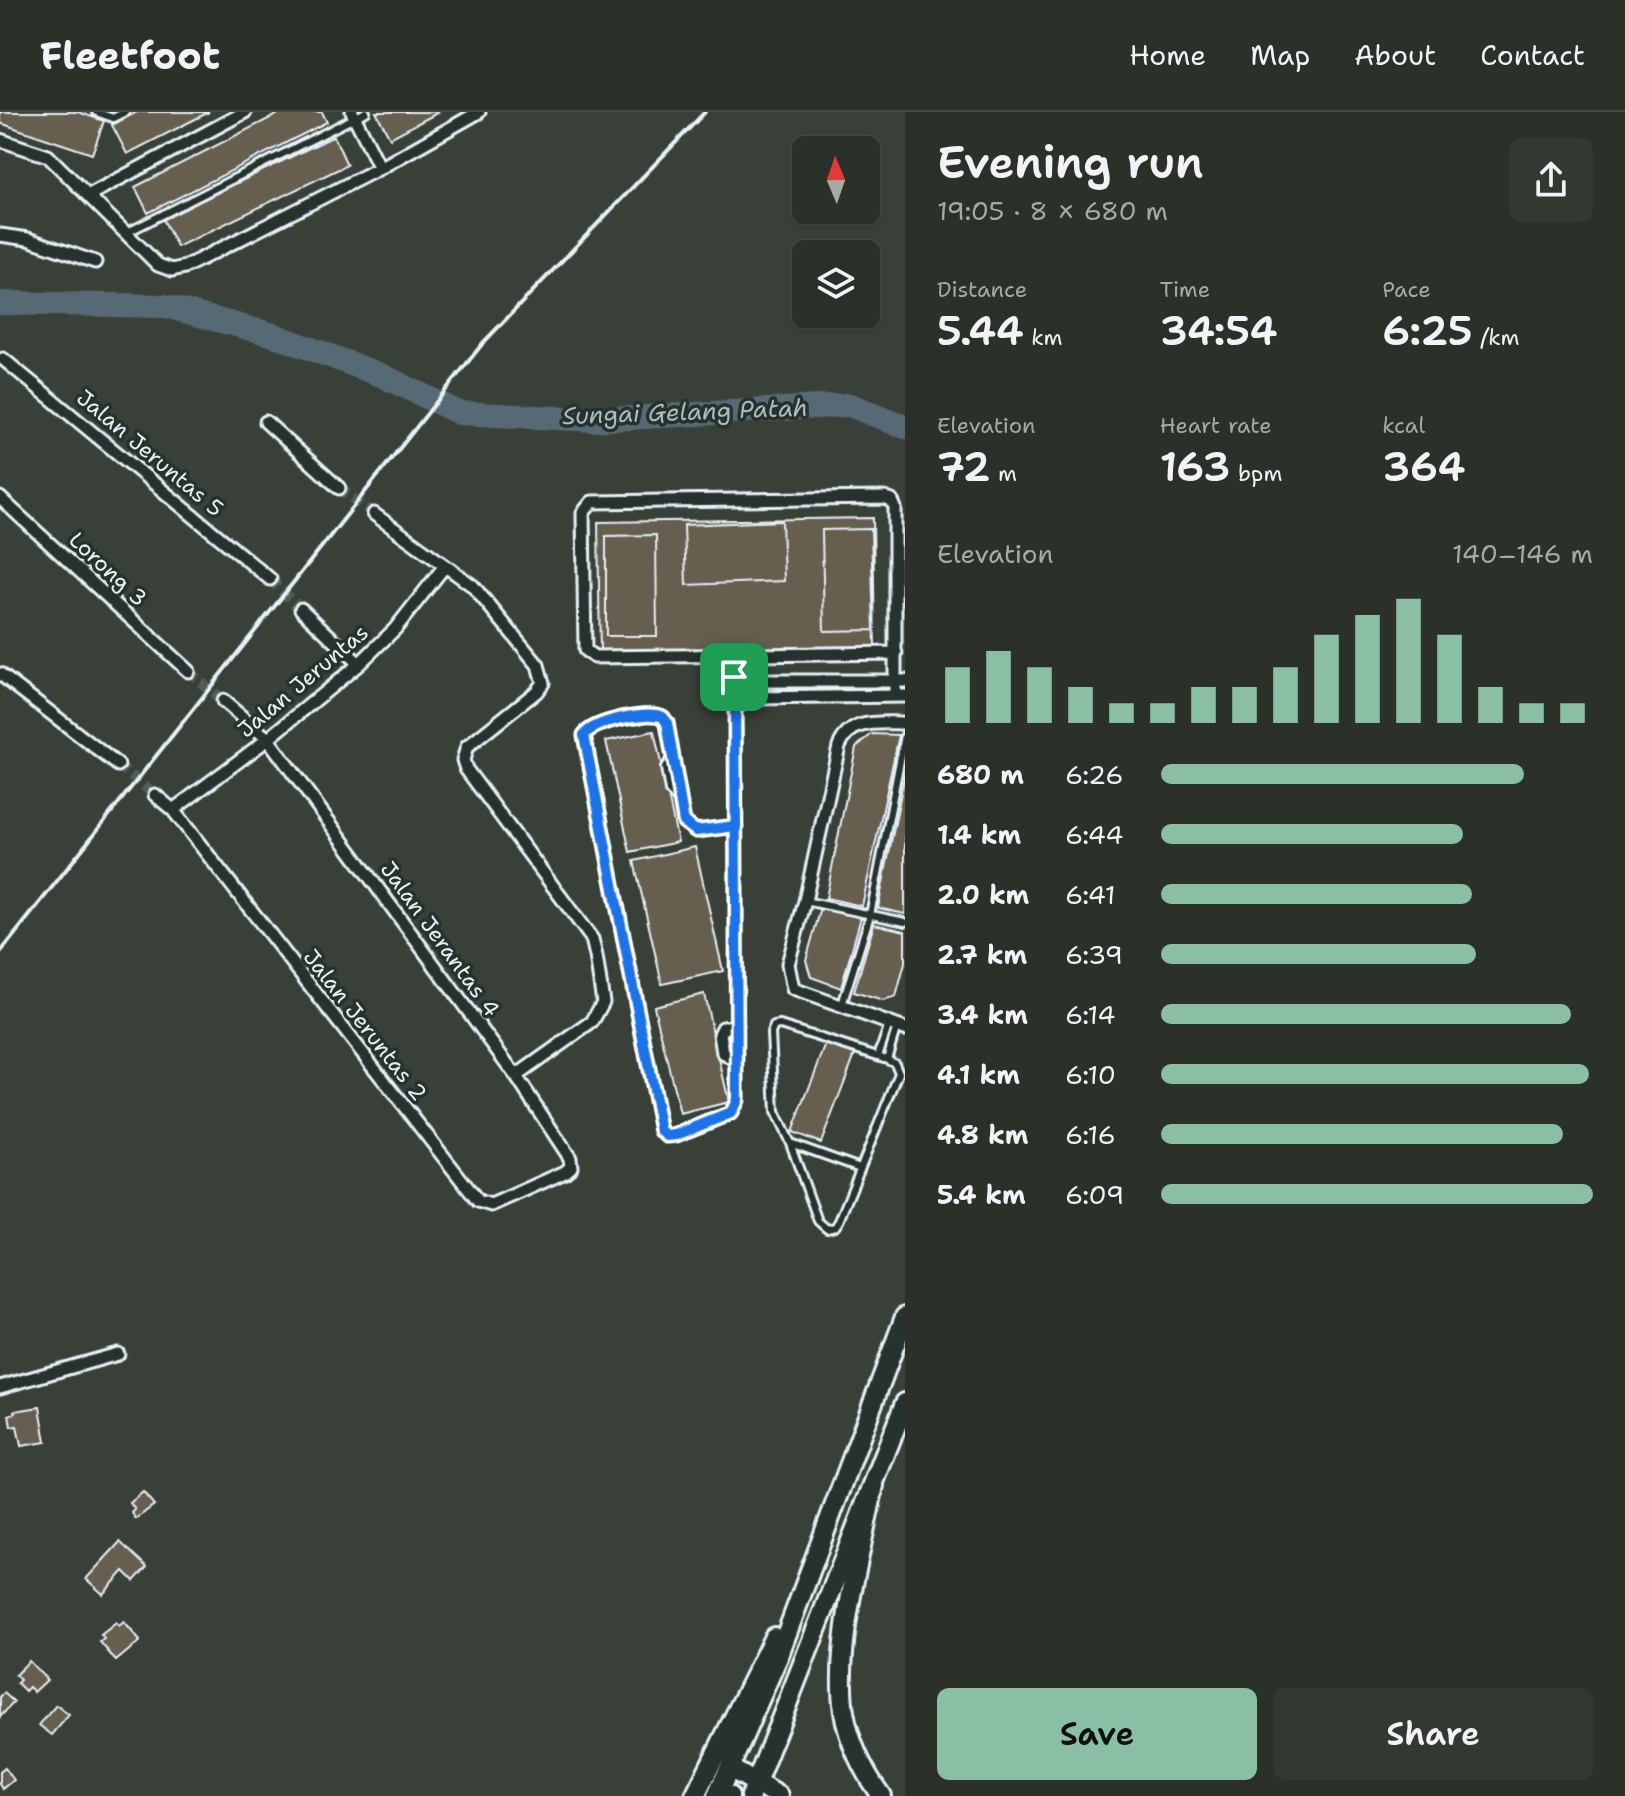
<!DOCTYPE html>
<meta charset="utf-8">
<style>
body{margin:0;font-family:"Shantell Sans",sans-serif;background:#333831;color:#f1f3f6;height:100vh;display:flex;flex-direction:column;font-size:30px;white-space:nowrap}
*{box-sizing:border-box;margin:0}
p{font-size:26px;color:#a6a9a8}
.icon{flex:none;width:44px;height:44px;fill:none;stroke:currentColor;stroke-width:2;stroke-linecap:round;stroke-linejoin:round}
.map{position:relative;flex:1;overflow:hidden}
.details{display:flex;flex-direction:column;background:#2b3029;width:720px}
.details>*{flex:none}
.needle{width:52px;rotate:358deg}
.fabs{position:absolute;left:792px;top:24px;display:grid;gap:16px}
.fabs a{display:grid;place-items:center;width:88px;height:88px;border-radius:12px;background:#2b3029;box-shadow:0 2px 6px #0004,0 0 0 2px #474b46;font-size:40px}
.pin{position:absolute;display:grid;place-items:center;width:68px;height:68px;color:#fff;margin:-34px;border-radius:16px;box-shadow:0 4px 12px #0006}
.round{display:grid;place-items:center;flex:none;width:84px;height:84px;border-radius:12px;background:#333831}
.overview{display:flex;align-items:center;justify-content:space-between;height:136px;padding:0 32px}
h1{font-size:44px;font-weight:600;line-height:60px}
.metrics{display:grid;grid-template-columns:repeat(3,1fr);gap:12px;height:136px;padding:8px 32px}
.metrics div{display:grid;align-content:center}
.metrics b{font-size:40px;font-weight:600}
.metrics small{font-size:22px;font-weight:400}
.metrics p{font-size:22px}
.chart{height:224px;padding:16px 32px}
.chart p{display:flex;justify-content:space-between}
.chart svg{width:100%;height:144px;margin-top:8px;stroke:#8abfa5;stroke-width:6}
.primary-button{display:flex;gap:16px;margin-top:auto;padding:16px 32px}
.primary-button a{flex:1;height:92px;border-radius:12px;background:#8abfa5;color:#111;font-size:32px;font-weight:600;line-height:92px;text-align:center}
.primary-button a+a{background:#333831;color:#f1f3f6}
ul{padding:0 32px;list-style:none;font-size:26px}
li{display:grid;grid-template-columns:128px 96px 1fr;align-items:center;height:60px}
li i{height:20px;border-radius:10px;background:#8abfa5}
header{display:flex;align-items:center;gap:48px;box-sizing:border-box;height:112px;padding:0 40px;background:#2b3029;border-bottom:2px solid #474b46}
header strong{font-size:38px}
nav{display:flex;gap:44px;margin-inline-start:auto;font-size:28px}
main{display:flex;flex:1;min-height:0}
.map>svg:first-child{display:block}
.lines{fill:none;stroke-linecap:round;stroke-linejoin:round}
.river{stroke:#566b74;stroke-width:24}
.building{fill:#665e4f;stroke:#e8f1f8;stroke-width:2}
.minor-tunnel{stroke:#535b54;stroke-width:11;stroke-dasharray:11 5.5;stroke-linecap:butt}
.service-casing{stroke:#e8f1f8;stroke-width:12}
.minor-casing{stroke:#e8f1f8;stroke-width:17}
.primary-casing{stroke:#e8f1f8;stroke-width:24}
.trunk-casing{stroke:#e8f1f8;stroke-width:24}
.service{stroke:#26332d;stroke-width:6}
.minor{stroke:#26332d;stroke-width:11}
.primary{stroke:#26332d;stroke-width:18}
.trunk{stroke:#26332d;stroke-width:18}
.rail{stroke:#e8f1f8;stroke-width:4}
.route-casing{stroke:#fff;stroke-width:16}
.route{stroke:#1a73e8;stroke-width:10}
.labels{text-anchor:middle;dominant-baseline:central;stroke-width:7;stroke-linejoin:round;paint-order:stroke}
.street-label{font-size:22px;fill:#e8f1f8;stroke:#26332d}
.water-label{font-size:24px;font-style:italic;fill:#aebbc3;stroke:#26332d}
</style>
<header>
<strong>Fleetfoot</strong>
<nav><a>Home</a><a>Map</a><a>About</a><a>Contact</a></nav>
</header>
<main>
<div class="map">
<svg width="905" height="1684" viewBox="0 0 905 1684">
<rect width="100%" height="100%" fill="#394037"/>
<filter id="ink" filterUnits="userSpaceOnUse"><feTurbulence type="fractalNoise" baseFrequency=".0125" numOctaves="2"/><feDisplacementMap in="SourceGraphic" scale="16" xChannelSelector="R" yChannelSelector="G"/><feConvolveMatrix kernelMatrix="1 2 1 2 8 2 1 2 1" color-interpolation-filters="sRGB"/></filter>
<g filter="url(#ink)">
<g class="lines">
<path class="river" d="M0,191L165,194L274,223L383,264L459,301L594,308L850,293L905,315"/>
</g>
<path class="building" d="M0,0H78L104,9L92,42L0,11Z
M137,0H209L127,42L112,13Z
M282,0H322L327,10L148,101L135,75Z
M376,0H439L390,26Z
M334,24L347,53L177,135L163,107Z
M873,406L875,539L600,544L598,410Z
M782,409L784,469L686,473L684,413Z
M871,417L874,518L824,519L822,418Z
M656,423L657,524H606V424Z
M654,619L678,730L630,740L606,629Z
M872,622L899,623L862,794L826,786L856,635Z
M905,660V802L878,796Z
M695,735L723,859L662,872L634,749Z
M821,796L861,805L841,876L811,865L806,848Z
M874,812L905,819V851L896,885L883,889L854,880Z
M704,882L729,990L680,1002L654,894Z
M826,932L855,942L821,1031L792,1020Z
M40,1295L46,1330L21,1334L17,1314L11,1315L9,1303L16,1301L15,1299Z
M143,1380L154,1393L136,1407L132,1401L135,1398L130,1391Z
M120,1430L147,1455L134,1469L124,1459L103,1482L86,1467Z
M124,1510L140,1529L116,1549L100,1530L104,1527L101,1523L116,1511L119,1514Z
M29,1549L47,1568L34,1580L29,1575L25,1579L17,1571L20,1568L15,1563Z
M4,1581L14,1590L0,1605V1585Z
M56,1593L69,1603L52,1623L39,1613Z
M5,1656L14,1668L3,1677L0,1672V1660Z"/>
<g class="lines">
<path class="minor-tunnel" d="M339,376L374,402
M270,467L301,497
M188,559L223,589
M118,653L155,683"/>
<defs>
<path id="service" d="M96,0L113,6L125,0
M126,121L366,0
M673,643L665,656L669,679L679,689
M805,789L905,810
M841,896L870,803L905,623
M780,913L887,947L895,951L899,961L839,1109L835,1115L827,1117L818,1109L790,1031L775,1000L771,921L774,914Z
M878,944L889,912
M887,947L897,914
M790,1031L860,1056"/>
<path id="minor" d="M352,0L380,56
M0,28L48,44L158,153L172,158L185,155L380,56L479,0
M89,83L245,0
M0,123L28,127L95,150
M3,247L270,467
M266,310L339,376
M0,386L188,559
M374,402L473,474L538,553L543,571L536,580L467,635L463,648L466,657L592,827L596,844L603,890L592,910L516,964
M301,497L359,552
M0,562L118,653
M723 579a14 14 0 1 1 28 0a14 14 0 1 1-28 0Z
M747,569H905
M895,584V396L892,389L884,386L592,390L583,401L585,538L594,545L896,541
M749,586L905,584
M735,592L737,988L731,1001L676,1023L667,1024L661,1019L584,623C594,609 649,598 663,605L667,611L684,710L696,719L736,714
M905,611C879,611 851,606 839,634L805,789L788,852L793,877L905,917
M155,683L173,698L478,1089L491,1093L565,1060L571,1055L570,1046L516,964L268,627L223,589
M173,698L268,627L359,552L395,517L444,455
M737,913L723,916L720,922L723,941L737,949
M0,1275L118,1242"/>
<path id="primary" d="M695,1684L774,1525
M717,1684L778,1545L905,1205
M751,1684L905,1291"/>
<path id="trunk" d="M874,1373C861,1440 834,1533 844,1600C849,1630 864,1660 881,1684
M731,1657L779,1684
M720,1679L729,1684"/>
</defs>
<use href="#service" class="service-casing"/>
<use href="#minor" class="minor-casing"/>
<use href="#primary" class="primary-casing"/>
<use href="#trunk" class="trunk-casing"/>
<use href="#service" class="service"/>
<use href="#minor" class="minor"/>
<use href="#primary" class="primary"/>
<use href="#trunk" class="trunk"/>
<path class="rail" d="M0,841L483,231L705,0"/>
</g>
</g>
<g class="lines" filter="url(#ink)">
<defs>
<path id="route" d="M734,565L726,570L723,579L726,588L735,592L736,714L696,719L684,710L667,611L663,605C648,598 594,609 584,623L661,1019L667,1024L676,1023L731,1001L737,988L735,592L744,590L751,579L747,569L734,565"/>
</defs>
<use href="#route" class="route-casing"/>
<use href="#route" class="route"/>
</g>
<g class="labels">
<g class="street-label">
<text transform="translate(150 341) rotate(40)">Jalan Jeruntas 5</text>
<text transform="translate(108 457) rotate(43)">Lorong 3</text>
<text transform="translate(303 569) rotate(-40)">Jalan Jeruntas</text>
<text transform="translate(440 827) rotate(54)">Jalan Jerantas 4</text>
<text transform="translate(365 913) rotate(52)">Jalan Jeruntas 2</text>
</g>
<g class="water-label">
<text transform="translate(685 300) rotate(-2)">Sungai Gelang Patah</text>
</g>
</g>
</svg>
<div class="fabs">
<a><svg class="needle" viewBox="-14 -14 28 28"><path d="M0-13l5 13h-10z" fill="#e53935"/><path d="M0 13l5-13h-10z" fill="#a6a9a8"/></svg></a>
<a><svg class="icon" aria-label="layers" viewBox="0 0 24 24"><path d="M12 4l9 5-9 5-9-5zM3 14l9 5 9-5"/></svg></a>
</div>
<div class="pin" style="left:734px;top:565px;background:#1e9e55"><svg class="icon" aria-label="arrive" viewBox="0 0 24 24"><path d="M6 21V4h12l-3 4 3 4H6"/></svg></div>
</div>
<section class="details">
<div class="overview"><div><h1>Evening run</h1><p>19:05 · 8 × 680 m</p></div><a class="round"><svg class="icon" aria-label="share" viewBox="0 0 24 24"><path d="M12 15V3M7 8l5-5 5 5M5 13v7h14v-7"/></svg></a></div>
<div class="metrics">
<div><p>Distance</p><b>5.44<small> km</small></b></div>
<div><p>Time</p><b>34:54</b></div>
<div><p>Pace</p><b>6:25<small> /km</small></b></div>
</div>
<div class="metrics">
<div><p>Elevation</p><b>72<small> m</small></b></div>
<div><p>Heart rate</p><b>163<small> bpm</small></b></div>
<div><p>kcal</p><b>364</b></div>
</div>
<div class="chart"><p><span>Elevation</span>140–146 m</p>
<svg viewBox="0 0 160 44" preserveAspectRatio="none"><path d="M5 44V27M15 44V22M25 44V27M35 44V33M45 44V38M55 44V38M65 44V33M75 44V33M85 44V27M95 44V17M105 44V11M115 44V6M125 44V17M135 44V33M145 44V38M155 44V38"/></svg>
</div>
<ul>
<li><b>680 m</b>6:26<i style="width:84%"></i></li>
<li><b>1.4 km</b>6:44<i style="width:70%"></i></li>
<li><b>2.0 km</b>6:41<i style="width:72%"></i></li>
<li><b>2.7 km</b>6:39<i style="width:73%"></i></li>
<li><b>3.4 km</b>6:14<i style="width:95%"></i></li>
<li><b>4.1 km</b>6:10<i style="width:99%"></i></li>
<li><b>4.8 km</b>6:16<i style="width:93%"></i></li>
<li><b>5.4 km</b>6:09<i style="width:100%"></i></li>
</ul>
<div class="primary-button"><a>Save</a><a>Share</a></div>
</section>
</main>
